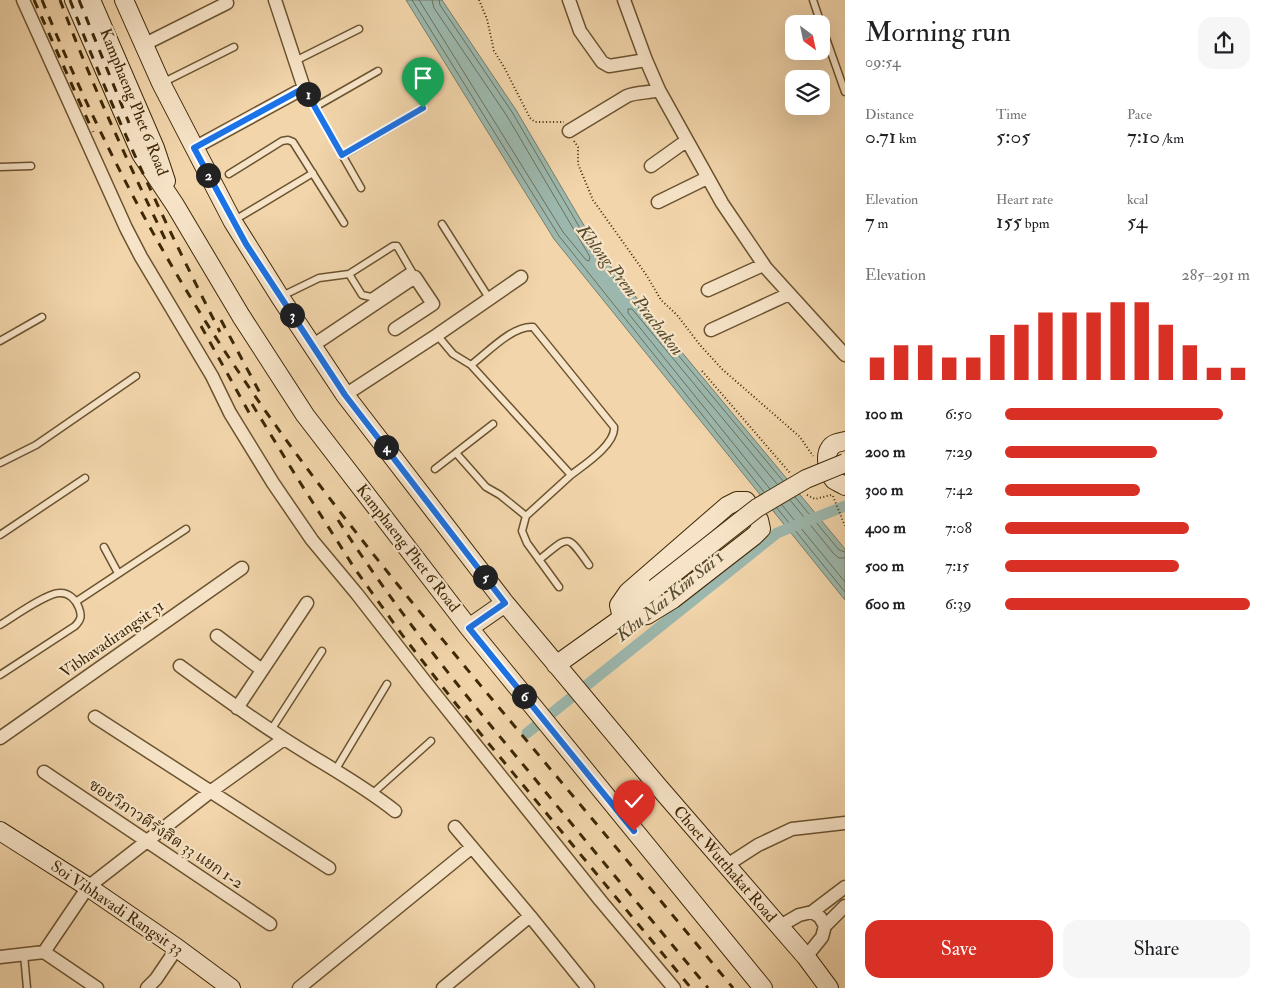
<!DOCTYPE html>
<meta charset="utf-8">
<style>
body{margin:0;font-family:"IM FELL Double Pica","Noto Serif Thai",serif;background:#f6f6f6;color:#202124;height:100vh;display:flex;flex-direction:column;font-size:19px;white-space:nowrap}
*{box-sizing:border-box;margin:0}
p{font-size:16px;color:#757577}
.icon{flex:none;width:28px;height:28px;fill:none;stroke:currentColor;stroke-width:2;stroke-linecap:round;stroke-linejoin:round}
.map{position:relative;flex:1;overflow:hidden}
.panel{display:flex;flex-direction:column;background:#fff;width:425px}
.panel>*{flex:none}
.needle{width:32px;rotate:147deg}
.buttons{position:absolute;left:785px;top:15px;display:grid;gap:10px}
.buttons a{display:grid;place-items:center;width:45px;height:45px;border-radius:10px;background:#fff;box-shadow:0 5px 20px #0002;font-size:25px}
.pin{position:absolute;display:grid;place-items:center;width:42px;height:42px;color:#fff;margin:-51px -21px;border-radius:50% 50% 50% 0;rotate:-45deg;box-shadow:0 0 5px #0007}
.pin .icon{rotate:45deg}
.km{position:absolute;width:25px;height:25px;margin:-12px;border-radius:50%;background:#222;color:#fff;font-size:14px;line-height:25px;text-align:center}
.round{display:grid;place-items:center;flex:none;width:52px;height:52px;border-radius:15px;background:#f6f6f6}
.overview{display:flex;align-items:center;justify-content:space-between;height:85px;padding:0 20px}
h1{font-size:28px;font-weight:600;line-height:38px}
.stats{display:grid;grid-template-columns:repeat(3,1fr);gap:8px;height:85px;padding:5px 20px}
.stats div{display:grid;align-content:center}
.stats b{font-size:21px;font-weight:600}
.stats small{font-size:14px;font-weight:400}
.stats p{font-size:14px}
.chart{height:140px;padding:10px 20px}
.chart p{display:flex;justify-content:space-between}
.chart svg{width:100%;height:90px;margin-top:5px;stroke:#d93025;stroke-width:6}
.button{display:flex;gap:10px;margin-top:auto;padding:10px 20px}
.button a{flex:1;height:58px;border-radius:15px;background:#d93025;color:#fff;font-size:20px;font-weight:600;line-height:58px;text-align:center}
.button a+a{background:#f6f6f6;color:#202124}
ul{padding:0 20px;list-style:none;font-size:16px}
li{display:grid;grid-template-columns:80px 60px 1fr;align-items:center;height:38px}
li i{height:12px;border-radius:6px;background:#d93025}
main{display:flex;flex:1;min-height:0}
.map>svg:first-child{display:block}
.water{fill:#9cb8ae;stroke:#767e6b}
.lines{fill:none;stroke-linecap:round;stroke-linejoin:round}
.shore{stroke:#6c705a;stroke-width:1}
.canal{stroke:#9cb8ae;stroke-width:11}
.lane-casing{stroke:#6a532f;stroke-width:9}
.street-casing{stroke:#6a532f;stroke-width:15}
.secondary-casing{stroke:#3d2806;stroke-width:20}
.path{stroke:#3d2806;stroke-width:2;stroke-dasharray:1 2.5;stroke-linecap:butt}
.lane{stroke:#f7e4c8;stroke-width:6}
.street{stroke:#f7e4c8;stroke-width:12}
.secondary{stroke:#f7e4c8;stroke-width:18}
.rail{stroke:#3d2806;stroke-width:3;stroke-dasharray:9 9;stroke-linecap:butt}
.secondary-bridge-casing{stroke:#3d2806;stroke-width:20;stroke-linecap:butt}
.secondary-bridge{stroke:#f7e4c8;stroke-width:18}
.route-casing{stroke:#fff;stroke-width:10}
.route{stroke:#1a73e8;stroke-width:6}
.labels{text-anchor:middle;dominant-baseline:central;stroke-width:4.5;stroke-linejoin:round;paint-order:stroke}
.street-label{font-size:16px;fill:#3d2806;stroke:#f7e4c8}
.water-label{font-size:18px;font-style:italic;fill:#554c30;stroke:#f7e4c8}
</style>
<main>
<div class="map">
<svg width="845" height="988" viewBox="0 0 845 988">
<rect width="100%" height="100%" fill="#f2d5ab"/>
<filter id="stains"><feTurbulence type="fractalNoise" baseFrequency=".004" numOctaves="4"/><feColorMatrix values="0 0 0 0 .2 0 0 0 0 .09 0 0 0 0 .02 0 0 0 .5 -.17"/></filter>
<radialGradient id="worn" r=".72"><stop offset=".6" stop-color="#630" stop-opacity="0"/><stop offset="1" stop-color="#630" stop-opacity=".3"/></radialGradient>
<path class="water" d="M406,0H442L516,110L602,256L845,549V600L554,239Z"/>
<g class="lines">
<path class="shore" d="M412,0L559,236L764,492
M419,0L563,232L586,260L589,261L590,257L507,116L434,8L432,0
M439,0L440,5L512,112L598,259L783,481
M770,489L628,313V309H632L777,484
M795,497L839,550L845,552
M790,500L834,554L839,558H845
M782,505L845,582
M777,508L845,592"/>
<path class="canal" d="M527,733L777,533L845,506"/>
<defs>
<path id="lane" d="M813,0L821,24
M821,24L845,92
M295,61L359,29
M162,83L234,47
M304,88L361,188
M315,107L378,71
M343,155L423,108
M0,167L31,166
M229,174L282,141L288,140L293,142L344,223
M233,221L313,173
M442,224L489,298
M349,274L362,295L371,297L411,270
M282,296L319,278L349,274L393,246H397L415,277
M437,335L453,354L471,365L571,475L526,516
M0,341L42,317
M471,365C487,353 513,325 533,327L614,427C616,444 584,465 571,475
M456,453L486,487L500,495L526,516L522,531L527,543L559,587
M0,463L36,445L136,376
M435,469L493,424
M0,535L85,478
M104,547L118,573
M539,560C569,536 566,532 589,565
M77,601L186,529
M0,625C13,617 45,594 59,593C69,592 76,600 79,608C82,616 81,620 75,626L0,675
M271,730L322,651
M336,769L387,684
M373,793L431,741
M24,955L27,988"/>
<path id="street" d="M23,0L126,228L141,257L212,376L230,413L273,483L312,540L357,594L427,684L600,900L674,988
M569,0L580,31L602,62L609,66L646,60
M624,0L646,60L659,90L722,203L766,268L845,355
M143,45L227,3
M569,131L627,96C636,92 649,93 659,90
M194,148L304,88L275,0
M651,166L686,141
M658,202L707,178
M708,290L763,265
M711,330L789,294
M312,346L415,277L433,304L395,329
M345,395L437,335L521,277
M217,636L262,670
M180,666C214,691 248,716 283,738C321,763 360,783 395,811
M237,708L307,603
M95,717L329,868
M0,738L242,568
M44,772L270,924
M455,827L530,916L588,988
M727,865L758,845L792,829L845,823
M812,912L845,887
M780,926L799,915L812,912L820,917L825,926L822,937L806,957
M825,926L845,906
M44,952L88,887L210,792L284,739
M0,957L44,952L97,988
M147,988L156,979L177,948
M299,988L472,847
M443,988L530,916"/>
<path id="secondary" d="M74,0L141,154L175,205L241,316L305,415L469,628L763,988
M91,0L155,148L166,181
M124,0L161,83L233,222L280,297L345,395L505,603L657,785L806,957L829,988
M845,441C840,442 833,443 830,448C824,456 828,473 834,480C837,482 842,484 845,486
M737,501H746L759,520L761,529L754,536L673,599L647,615L622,618L619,605L628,592L727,506Z
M469,628L505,603
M556,665L622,618L655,588
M0,831L88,887L177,948L231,988"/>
</defs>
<use href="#lane" class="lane-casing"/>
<use href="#street" class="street-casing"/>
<use href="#secondary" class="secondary-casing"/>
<path class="path" d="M479,0L487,19L494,51L504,67L530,118L535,122H564
M574,141L578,147V164L593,200L647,276L661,300L677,315L700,345L722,369L800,437L813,456
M702,371L790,473
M807,495L815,499L831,495
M833,496L845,526"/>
<use href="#lane" class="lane"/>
<use href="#street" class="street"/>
<use href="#secondary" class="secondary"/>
<path class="rail" d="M34,0L93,132
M42,0C95,130 159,255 238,371C315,486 403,592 491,698C572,795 653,891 733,988
M60,0C91,83 129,165 168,245
M70,0C113,113 165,224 220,332
M79,0L129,123
M221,320L260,393
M201,326L252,418
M252,404L296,476L355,569L403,636L456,704L691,988
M338,520C397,612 465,695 535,779C592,849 650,918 708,988"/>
<defs>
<path id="secondary-bridge" d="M655,588L757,508L806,479L845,463"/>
</defs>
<use href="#secondary-bridge" class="secondary-bridge-casing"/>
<use href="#secondary-bridge" class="secondary-bridge"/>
</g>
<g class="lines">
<defs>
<path id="route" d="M423,108L342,155L304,88L194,148L246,244L345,395L505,603L469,628L634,831"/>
</defs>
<use href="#route" class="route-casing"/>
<use href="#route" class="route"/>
</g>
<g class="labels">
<g class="street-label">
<text transform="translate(134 102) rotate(68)">Kamphaeng Phet 6 Road</text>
<text transform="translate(408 548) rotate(52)">Kamphaeng Phet 6 Road</text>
<text transform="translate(112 639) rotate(-35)">Vibhavadirangsit 31</text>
<text transform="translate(166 834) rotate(34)">ซอยวิภาวดีรังสิต 33 แยก 1-2</text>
<text transform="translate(725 864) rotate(49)">Choet Wutthakat Road</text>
<text transform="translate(117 908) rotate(34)">Soi Vibhavadi Rangsit 33</text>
</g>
<g class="water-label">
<text transform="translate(630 290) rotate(52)">Khlong Prem Prachakon</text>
<text transform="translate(670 596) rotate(-39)">Khu Nai Kim Sai 1</text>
</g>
</g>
<rect width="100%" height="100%" filter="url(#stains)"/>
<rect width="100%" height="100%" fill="url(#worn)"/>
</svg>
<div class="buttons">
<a><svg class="needle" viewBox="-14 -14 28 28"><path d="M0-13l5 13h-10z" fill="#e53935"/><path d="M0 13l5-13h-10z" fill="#757577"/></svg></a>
<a><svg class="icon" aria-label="layers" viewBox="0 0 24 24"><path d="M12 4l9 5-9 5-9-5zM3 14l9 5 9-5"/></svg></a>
</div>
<div class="pin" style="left:423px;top:108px;background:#1e9e55"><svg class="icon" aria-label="arrive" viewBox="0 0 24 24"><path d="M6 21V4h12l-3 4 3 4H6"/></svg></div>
<div class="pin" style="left:634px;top:831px;background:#d93025"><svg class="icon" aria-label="check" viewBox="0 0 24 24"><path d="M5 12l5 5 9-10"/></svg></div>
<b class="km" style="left:308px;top:94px">1</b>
<b class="km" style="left:208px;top:175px">2</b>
<b class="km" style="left:292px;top:315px">3</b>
<b class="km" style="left:386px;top:447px">4</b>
<b class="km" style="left:485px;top:577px">5</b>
<b class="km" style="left:524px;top:696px">6</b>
</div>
<section class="panel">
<div class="overview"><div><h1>Morning run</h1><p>09:54</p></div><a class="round"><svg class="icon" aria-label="share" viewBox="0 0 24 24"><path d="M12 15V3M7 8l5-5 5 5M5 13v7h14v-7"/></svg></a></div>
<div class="stats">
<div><p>Distance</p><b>0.71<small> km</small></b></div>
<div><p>Time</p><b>5:05</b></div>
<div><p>Pace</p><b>7:10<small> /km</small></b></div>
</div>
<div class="stats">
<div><p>Elevation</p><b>7<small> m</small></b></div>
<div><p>Heart rate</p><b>155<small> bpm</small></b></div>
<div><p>kcal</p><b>54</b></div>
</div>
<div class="chart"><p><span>Elevation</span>285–291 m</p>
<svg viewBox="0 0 160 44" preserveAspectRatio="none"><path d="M5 44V33M15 44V27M25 44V27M35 44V33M45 44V33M55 44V22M65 44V17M75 44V11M85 44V11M95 44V11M105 44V6M115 44V6M125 44V17M135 44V27M145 44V38M155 44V38"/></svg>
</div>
<ul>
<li><b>100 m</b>6:50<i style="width:89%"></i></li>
<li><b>200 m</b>7:29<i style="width:62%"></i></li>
<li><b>300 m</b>7:42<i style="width:55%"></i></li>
<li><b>400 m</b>7:08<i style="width:75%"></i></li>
<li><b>500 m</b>7:15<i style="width:71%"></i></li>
<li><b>600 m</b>6:39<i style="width:100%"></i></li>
</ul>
<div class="button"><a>Save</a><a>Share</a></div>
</section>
</main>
